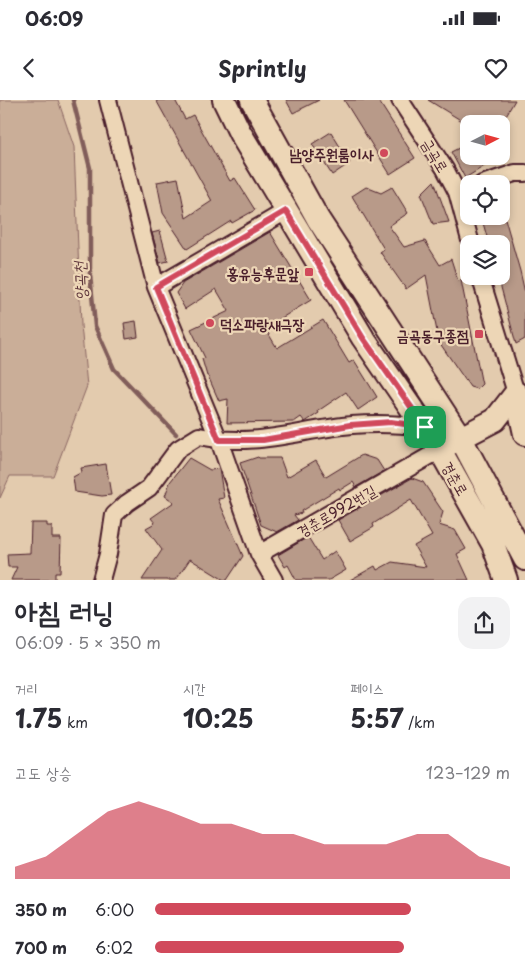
<!DOCTYPE html>
<html lang="ko">
<meta charset="utf-8">
<style>
body{margin:0;font-family:"Playpen Sans","Poor Story",sans-serif;background:#f2f2f3;color:#2b2b33;height:100vh;display:flex;flex-direction:column;font-size:19px;white-space:nowrap}
*{box-sizing:border-box;margin:0}
p{font-size:16px;color:#7c7c81}
.icon{flex:none;width:28px;height:28px;fill:none;stroke:currentColor;stroke-width:2;stroke-linecap:round;stroke-linejoin:round}
.map{position:relative;height:480px;overflow:hidden}
.sheet{display:flex;flex-direction:column;background:#fff;flex:1}
.sheet>*{flex:none}
.needle{width:32px;rotate:84deg}
.fabs{position:absolute;left:460px;top:15px;display:grid;gap:10px}
.fabs a{display:grid;place-items:center;width:50px;height:50px;border-radius:10px;background:#fff;box-shadow:0 2px 8px #0003;font-size:25px}
.pin{position:absolute;display:grid;place-items:center;width:42px;height:42px;color:#fff;margin:-21px;border-radius:10px;box-shadow:0 2px 8px #0006}
.round{display:grid;place-items:center;flex:none;width:52px;height:52px;border-radius:15px;background:#f2f2f3}
.headline{display:flex;align-items:center;justify-content:space-between;height:85px;padding:0 15px}
h1{font-size:28px;font-weight:700;line-height:38px}
.figures{display:grid;grid-template-columns:repeat(3,1fr);gap:8px;height:85px;padding:5px 15px}
.figures div{display:grid;align-content:center}
.figures b{font-size:25px;font-weight:700}
.figures small{font-size:14px;font-weight:400}
.figures p{font-size:14px}
.chart{height:140px;padding:10px 15px}
.chart p{display:flex;justify-content:space-between}
.chart svg{width:100%;height:90px;margin-top:5px;fill:#d1495b;opacity:.7}
ul{padding:0 15px;list-style:none;font-size:16px}
li{display:grid;grid-template-columns:80px 60px 1fr;align-items:center;height:38px}
li i{height:12px;border-radius:6px;background:#d1495b}
.status{display:flex;justify-content:space-between;align-items:center;height:35px;padding:0 25px;background:#fff;direction:ltr}
.status svg{height:14px;fill:currentColor}
header{display:flex;justify-content:space-between;align-items:center;height:65px;padding:0 15px;background:#fff;font-size:22px;font-weight:700}
.map>svg:first-child{display:block}
.green{fill:#caae98;stroke:#8a6662}
.lines{fill:none;stroke-linecap:round;stroke-linejoin:round}
.stream{stroke:#815d5a;stroke-width:4.5}
.building{fill:#b89a89;stroke:#4a1f2b}
.street-casing{stroke:#4a1f2b;stroke-width:20}
.secondary-casing{stroke:#4a1f2b;stroke-width:26}
.street{stroke:#edd6b6;stroke-width:16}
.secondary{stroke:#edd6b6;stroke-width:22}
.route-casing{stroke:#fff;stroke-width:10}
.route{stroke:#d1495b;stroke-width:6}
.poi-dot{fill:#d1495b;stroke:#edd6b6;stroke-width:2}
.labels{text-anchor:middle;dominant-baseline:central;stroke-width:4.5;stroke-linejoin:round;paint-order:stroke}
.poi-label{font-size:15px;font-weight:bold;fill:#4a1f2b;stroke:#edd6b6;text-anchor:end}
.street-label{font-size:15px;fill:#4a1f2b;stroke:#edd6b6}
.water-label{font-size:16px;font-style:italic;fill:#61393e;stroke:#edd6b6}
</style>
<div class="status"><b>06:09</b><svg viewBox="0 0 49 12"><path d="M0 12V9h3v3zM5 12V6h3v6zM10 12V3h3v9zM15 12V0h3v12zM26 1h20v11H26zM47 4h2v5h-2z"/></svg></div>
<header><svg class="icon" aria-label="back" viewBox="0 0 24 24"><path d="M15 5l-7 7 7 7"/></svg>Sprintly<svg class="icon" aria-label="heart" viewBox="0 0 24 24"><path d="M12 20l-8-8c-3-5 5-10 8-4 3-6 11-1 8 4z"/></svg></header>
<div class="map">
<svg width="525" height="480" viewBox="0 0 525 480">
<rect width="100%" height="100%" fill="#e3cbae"/>
<filter id="ink" filterUnits="userSpaceOnUse"><feTurbulence type="fractalNoise" baseFrequency=".02" numOctaves="2"/><feDisplacementMap in="SourceGraphic" scale="10" xChannelSelector="R" yChannelSelector="G"/><feConvolveMatrix kernelMatrix="1 2 1 2 8 2 1 2 1" color-interpolation-filters="sRGB"/></filter>
<g filter="url(#ink)">
<path class="green" d="M0,0H58L74,47L81,225L87,286L53,376H10L0,398Z"/>
<g class="lines">
<path class="stream" d="M73,0L90,68V174L95,226L114,269L176,334"/>
</g>
<path class="building" d="M156,0H175L185,19L193,15L230,81L235,78L255,110L232,123L231,121L187,149L163,113L157,82L178,78L186,118L212,101Z
M286,0H319L293,13Z
M344,0H378L415,58L390,74Z
M428,0H515L501,24H467Z
M331,32L350,63L332,75L312,44Z
M469,43V56H501L465,78L451,52Z
M434,81L449,122L433,124L421,94Z
M366,87L381,93L392,87L408,113L389,126L404,147L425,141L440,165L451,159L458,181L461,180L481,280L482,284L477,289L470,287L439,242L426,175L406,189L380,152L384,149L352,96Z
M504,115L520,171L525,193V239L516,244L498,176H501V144H489L481,116Z
M160,131L168,161L160,163L152,133Z
M270,132L311,200L265,228L277,248L323,220L349,263L354,260L377,297L358,310L346,292L318,311L319,313L305,322L301,317L294,322L227,323L228,299L219,301L208,276H207L202,259L205,258L191,229L229,211L216,189L185,209L176,193L183,183Z
M136,221L138,237L126,239L124,223Z
M362,355L377,360L384,371L356,387L353,382L340,390L339,388L301,411L302,413L294,415L298,420L277,432L261,425L240,363L258,357L259,358H280L287,377L316,360L326,377Z
M189,358L210,370L219,369L224,398L218,399L243,456L227,480H224L190,459L176,480H142L162,450L146,428L155,423L151,418L174,402L165,396L170,382Z
M106,364L111,395L102,396L75,392L73,377L82,372L81,368Z
M412,378L423,382L443,412L439,425L455,430L466,449L457,454L469,480H350L375,466L377,470L392,462L426,467L414,446L432,436L411,400L373,424L374,427L350,441L338,420Z
M31,423H47V426H52V438H61L60,473H55V480H11L17,467H8L7,454L30,453Z
M308,437L322,460L335,451L346,470L329,480H296L288,465L285,467L278,455Z"/>
<g class="lines">
<defs>
<path id="street" d="M108,0L156,187L219,340L259,454
M400,0L445,69L457,92L471,144
M482,84L515,73H525
M480,176L516,293
M156,187L286,111
M101,480L108,454L114,415L127,403L149,388L178,349L199,336C255,348 298,330 352,325C377,323 400,324 425,327
M274,480L259,454L440,350"/>
<path id="secondary" d="M224,0L240,33L363,238L440,350L493,444L506,480
M252,0L318,119L460,337L525,459
M516,293L525,334
M449,344L495,320L516,293"/>
</defs>
<use href="#street" class="street-casing"/>
<use href="#secondary" class="secondary-casing"/>
<use href="#street" class="street"/>
<use href="#secondary" class="secondary"/>
</g>
</g>
<g class="lines" filter="url(#ink)">
<defs>
<path id="route" d="M286,111L363,238L425,327L391,322L350,325L263,340H219L156,187Z"/>
</defs>
<use href="#route" class="route-casing"/>
<use href="#route" class="route"/>
</g>
<g class="poi-dot">
<circle cx="384" cy="53" r="5"/>
<rect x="304" y="167" width="10" height="10" rx="2.5"/>
<circle cx="210" cy="223" r="5"/>
<rect x="474" y="229" width="10" height="10" rx="2.5"/>
</g>
<g class="labels">
<g class="poi-label">
<text x="374" y="53">남양주원룸이사</text>
<text x="299" y="172">홍유능후문앞</text>
<text x="220" y="223" text-anchor="start">덕소파랑새극장</text>
<text x="469" y="234">금곡동구종점</text>
</g>
<g class="street-label">
<text transform="translate(436 55) rotate(59)">금곡로</text>
<text transform="translate(456 378) rotate(60)">경춘로</text>
<text transform="translate(336 410) rotate(-30)">경춘로992번길</text>
</g>
<g class="water-label">
<text transform="translate(79 181) rotate(-93)">양곡천</text>
</g>
</g>
</svg>
<div class="fabs">
<a><svg class="needle" viewBox="-14 -14 28 28"><path d="M0-13l5 13h-10z" fill="#e53935"/><path d="M0 13l5-13h-10z" fill="#7c7c81"/></svg></a>
<a><svg class="icon" aria-label="locate" viewBox="0 0 24 24"><circle cx="12" cy="12" r="6"/><path d="M12 2v4M12 18v4M2 12h4M18 12h4"/></svg></a>
<a><svg class="icon" aria-label="layers" viewBox="0 0 24 24"><path d="M12 4l9 5-9 5-9-5zM3 14l9 5 9-5"/></svg></a>
</div>
<div class="pin" style="left:425px;top:327px;background:#1e9e55"><svg class="icon" aria-label="arrive" viewBox="0 0 24 24"><path d="M6 21V4h12l-3 4 3 4H6"/></svg></div>
</div>
<section class="sheet">
<div class="headline"><div><h1>아침 러닝</h1><p>06:09 · 5 × 350 m</p></div><a class="round"><svg class="icon" aria-label="share" viewBox="0 0 24 24"><path d="M12 15V3M7 8l5-5 5 5M5 13v7h14v-7"/></svg></a></div>
<div class="figures">
<div><p>거리</p><b>1.75<small> km</small></b></div>
<div><p>시간</p><b>10:25</b></div>
<div><p>페이스</p><b>5:57<small> /km</small></b></div>
</div>
<div class="chart"><p><span>고도 상승</span>123–129 m</p>
<svg viewBox="0 0 160 44" preserveAspectRatio="none"><path d="M0 44V38L10 33L20 22L30 11L40 6L50 11L60 17L70 17L80 22L90 22L100 27L110 27L120 27L130 22L140 22L150 33L160 38V44z"/></svg>
</div>
<ul>
<li><b>350 m</b>6:00<i style="width:72%"></i></li>
<li><b>700 m</b>6:02<i style="width:70%"></i></li>
</ul>
</section>
